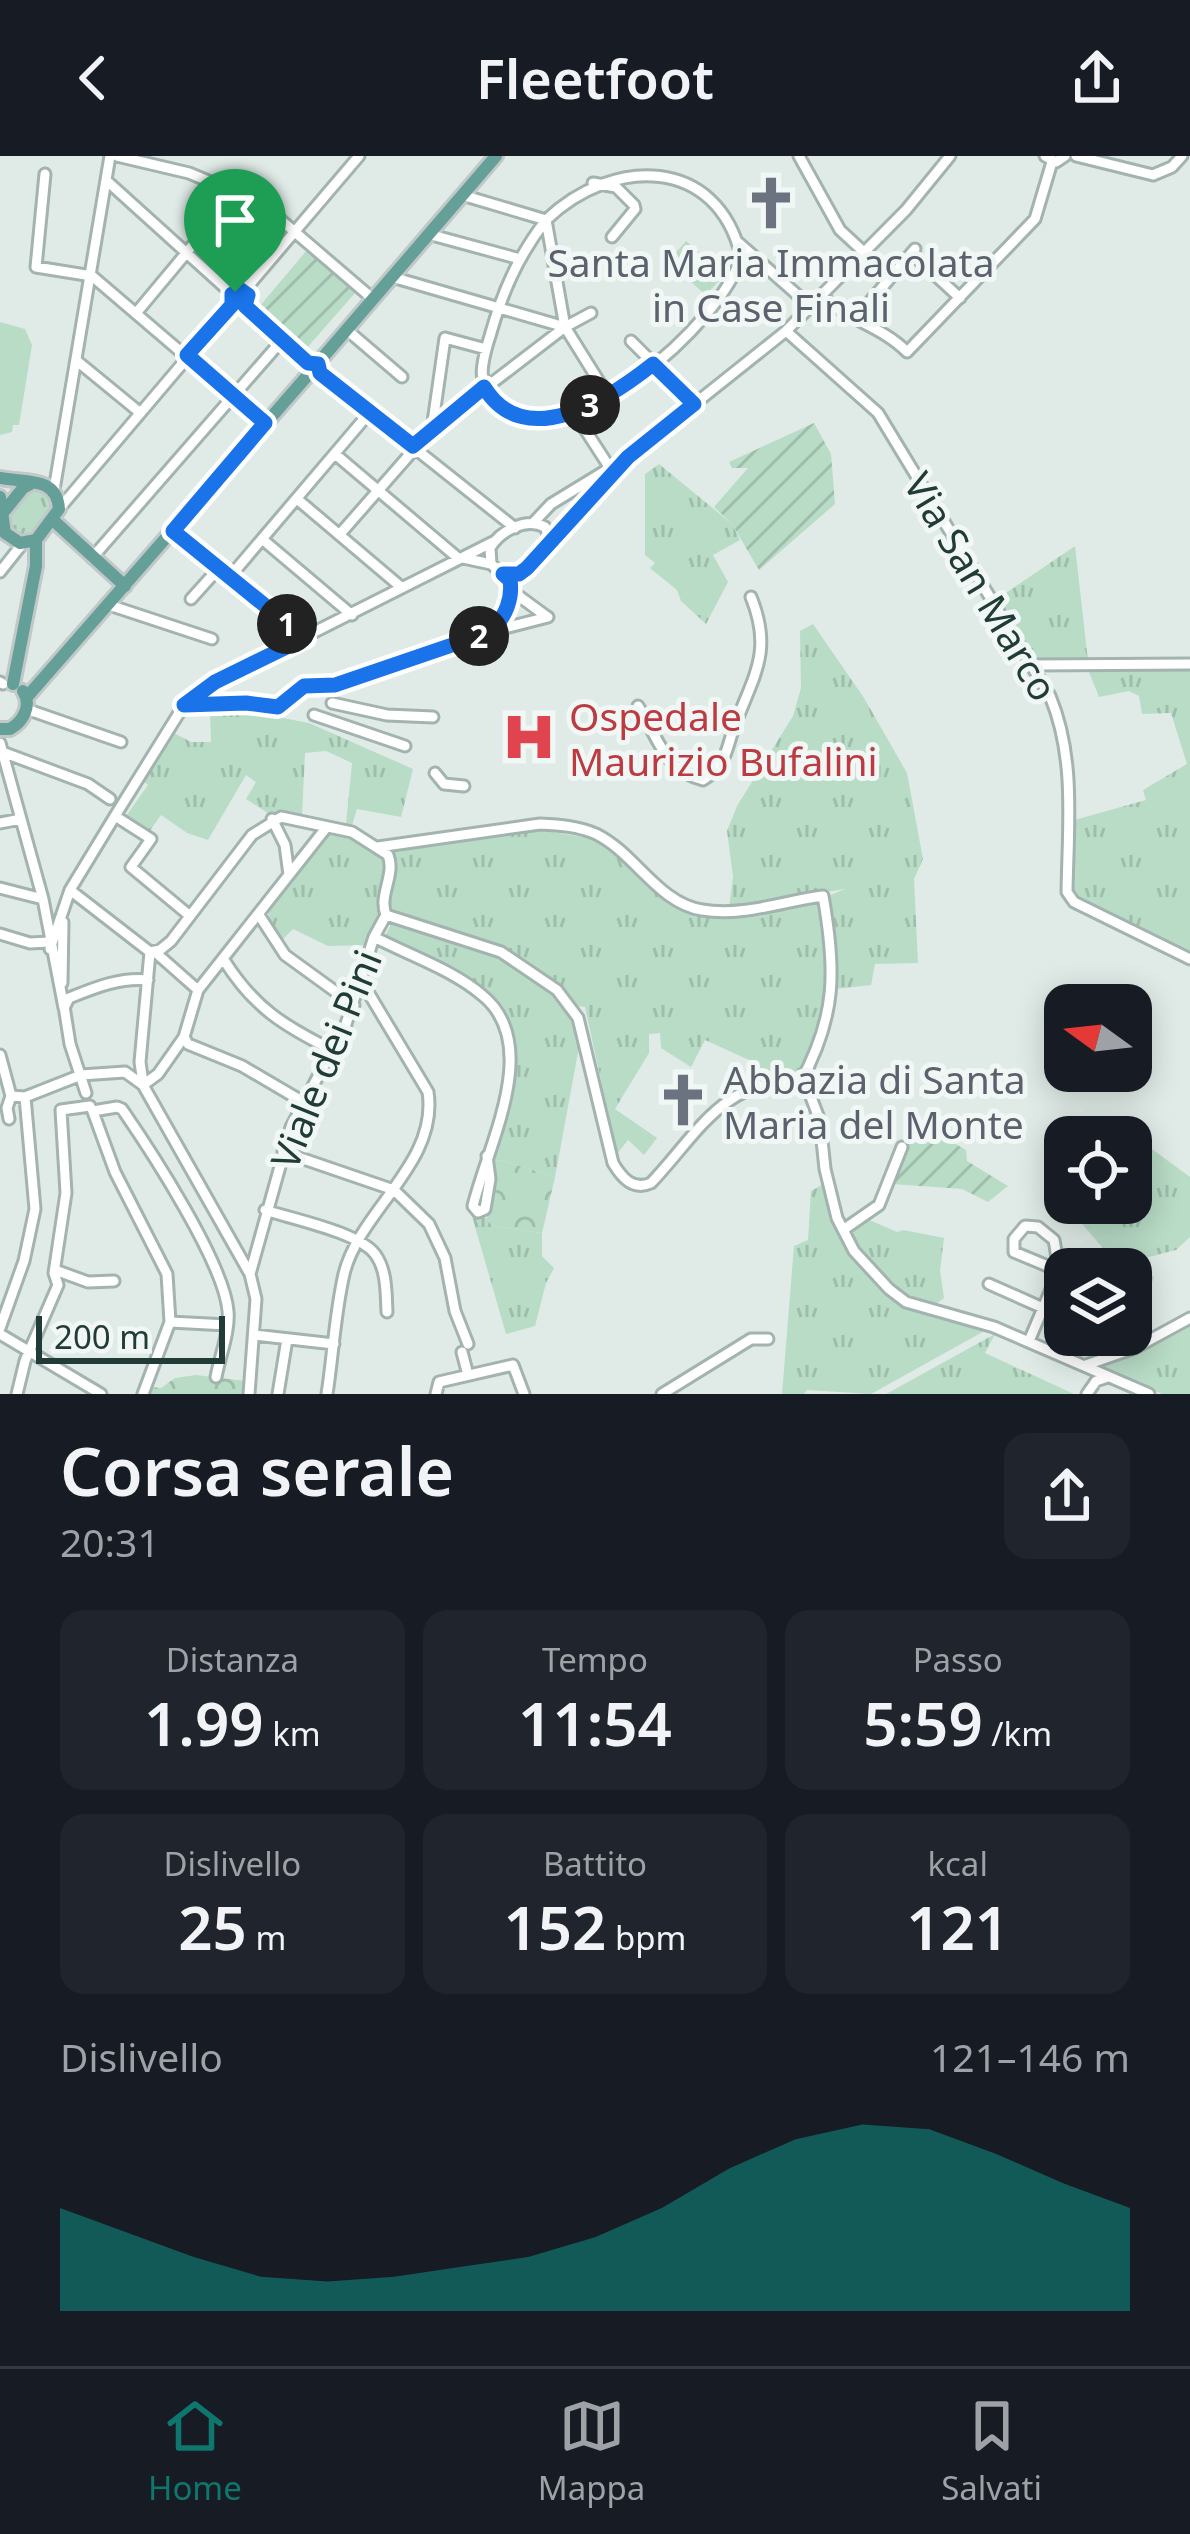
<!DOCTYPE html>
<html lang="it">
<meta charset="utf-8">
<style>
body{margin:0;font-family:"Noto Sans",sans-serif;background:#20242c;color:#f1f3f6;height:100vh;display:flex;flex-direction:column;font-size:45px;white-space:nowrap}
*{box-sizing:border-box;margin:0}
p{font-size:39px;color:#9ea1a6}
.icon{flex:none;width:66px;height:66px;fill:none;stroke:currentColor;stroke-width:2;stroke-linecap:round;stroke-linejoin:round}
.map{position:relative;height:1238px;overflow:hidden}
.drawer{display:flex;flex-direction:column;background:#171b24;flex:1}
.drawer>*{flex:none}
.needle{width:78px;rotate:285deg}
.tools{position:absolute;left:1044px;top:828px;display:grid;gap:24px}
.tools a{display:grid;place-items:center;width:108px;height:108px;border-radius:24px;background:#171b24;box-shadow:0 6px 30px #0003;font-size:60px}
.scale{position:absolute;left:36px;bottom:30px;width:189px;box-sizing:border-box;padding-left:12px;border:6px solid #213b37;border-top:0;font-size:33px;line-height:42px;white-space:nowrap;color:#213b37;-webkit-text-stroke:9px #f0f7f5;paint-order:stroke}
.pin{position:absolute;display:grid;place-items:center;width:102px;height:102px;color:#fff;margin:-123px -51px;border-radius:50% 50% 50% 0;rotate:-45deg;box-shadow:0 0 12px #0007}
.pin .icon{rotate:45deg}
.km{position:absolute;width:60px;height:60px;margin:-30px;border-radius:50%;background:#222;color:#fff;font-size:33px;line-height:60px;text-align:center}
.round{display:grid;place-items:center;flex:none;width:126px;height:126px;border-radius:24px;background:#20242c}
.summary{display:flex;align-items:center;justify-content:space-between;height:204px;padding:0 60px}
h1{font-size:66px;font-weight:600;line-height:90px}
.stats{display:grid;grid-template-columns:repeat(3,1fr);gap:18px;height:204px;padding:12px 60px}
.stats div{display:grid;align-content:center;border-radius:24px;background:#20242c;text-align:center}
.stats b{font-size:60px;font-weight:600}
.stats small{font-size:33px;font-weight:400}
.stats p{font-size:33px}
.chart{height:336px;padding:24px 60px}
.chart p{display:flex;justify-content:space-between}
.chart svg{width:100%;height:216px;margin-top:12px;fill:#0f766e;opacity:.7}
header{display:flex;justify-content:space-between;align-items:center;height:156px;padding:0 60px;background:#171b24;font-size:54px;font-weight:600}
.tabs{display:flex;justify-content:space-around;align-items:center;height:168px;border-top:3px solid #363941;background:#171b24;font-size:33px;color:#9ea1a6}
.tabs a{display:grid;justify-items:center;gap:6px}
.tabs .active{color:#0f766e}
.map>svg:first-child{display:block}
.grass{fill:url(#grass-tufts)}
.forest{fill:url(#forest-crowns)}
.garden{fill:url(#garden-furrows)}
.pitch{fill:#b8dcc6}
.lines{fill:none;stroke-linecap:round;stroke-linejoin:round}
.minor-casing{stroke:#a3b3af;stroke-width:15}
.major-casing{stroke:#c1c8c7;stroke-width:18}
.minor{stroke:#fff;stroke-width:9}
.major{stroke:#64a098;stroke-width:12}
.route-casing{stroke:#fff;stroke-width:24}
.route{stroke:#1a73e8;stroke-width:15}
.labels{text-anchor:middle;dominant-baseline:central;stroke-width:10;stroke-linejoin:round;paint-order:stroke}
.worship-label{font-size:39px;fill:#5b616d;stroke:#f0f7f5}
.street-label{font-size:39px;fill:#213b37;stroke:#f0f7f5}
.health-label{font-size:39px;fill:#be3a42;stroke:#f0f7f5;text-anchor:start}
</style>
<header><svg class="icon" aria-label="back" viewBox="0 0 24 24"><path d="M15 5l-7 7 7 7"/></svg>Fleetfoot<svg class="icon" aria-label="share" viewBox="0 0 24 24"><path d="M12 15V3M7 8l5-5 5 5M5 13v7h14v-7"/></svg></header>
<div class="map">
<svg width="1190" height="1238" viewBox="0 0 1190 1238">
<defs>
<pattern id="grass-tufts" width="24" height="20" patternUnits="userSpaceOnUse" patternTransform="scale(3)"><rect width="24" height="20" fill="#b8dcc6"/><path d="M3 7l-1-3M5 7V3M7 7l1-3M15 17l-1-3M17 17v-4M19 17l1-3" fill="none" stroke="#9ebeab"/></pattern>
<pattern id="forest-crowns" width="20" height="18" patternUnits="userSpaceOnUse" patternTransform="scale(3)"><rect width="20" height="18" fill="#b8dcc6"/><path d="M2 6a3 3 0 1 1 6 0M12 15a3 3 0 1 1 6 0" fill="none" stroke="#9ebeab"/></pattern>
<pattern id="garden-furrows" width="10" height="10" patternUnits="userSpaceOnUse" patternTransform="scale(3)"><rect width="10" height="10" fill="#b8dcc6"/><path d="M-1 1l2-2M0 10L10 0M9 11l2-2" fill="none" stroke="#9ebeab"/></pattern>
</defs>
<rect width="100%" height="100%" fill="#e0ebe7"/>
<path class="grass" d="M659,308L732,368L740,384L713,399L728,426L706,468L681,445L677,434L650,412L655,407L645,399V318Z
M28,330L50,334L55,352L33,381H13L6,358Z
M1075,390L1088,505H1190V798L1077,744L1071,734V665L1146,644L1143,634L1187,608L1171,557L1142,558L1139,540L1129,535L1099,541L1087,511L1035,505L997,443Z
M813,468L864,542L907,617L923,703L914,723L918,807L875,808L871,829L836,833V785L828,740L845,733L729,752L733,721L727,675L737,650L793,560L801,532L800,475Z
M256,551L283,555V562L309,567L413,613L401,661L357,653L352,669L346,668L352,607L326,595L305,597L302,660L280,655L271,659L246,643L256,626L246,619L208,684L187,677L161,659L149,676L126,660L148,629L143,625L172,576L191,586H211L210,552Z
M541,674L595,683L698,756L817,744L829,836L817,886L794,922L751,929L760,909L705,884L691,911L661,892L660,877L649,878V897L615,953L657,982L644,999L628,984L617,998L585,851L576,850L571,856L579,891L555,1021L500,1004L493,1007L516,906C516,834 439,812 384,783L395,759L388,752L369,789L328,790L293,773L281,785L272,773L268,756L327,678L339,677L384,692Z
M1126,974L1190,1021V1081L1176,1094L1141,1103L1154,1122L1131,1167V1113H1119L1123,1104L1099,1105L1102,1091L1083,1069L1099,1047H1131V981H1120Z
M824,1028L841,1075L887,1136L988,1173L871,1238L807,1234L804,1238H782L794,1090L808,1084L811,1035Z
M472,1060L487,1062L492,1070L542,1077V1100L554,1112L546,1127L535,1170L506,1178Z
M867,1063L897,1076L903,1074L944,1082L940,1115L944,1142L936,1148C898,1144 867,1110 850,1077Z
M1190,1164V1238H1162L1094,1210Z
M995,1178L985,1197L1074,1238H886Z"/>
<path class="forest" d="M500,1004L555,1021L542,1077L492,1070L487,1062L493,1007Z
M196,1219L246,1225L244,1238H149L153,1231L161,1232L175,1222Z"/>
<path class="garden" d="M307,94L355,137L306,193L259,151Z
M814,267L831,298L835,348L759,414L732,368L714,351L748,312H732L729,306Z
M916,965L966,994L967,1005L1008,1030L988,1046L962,1033L892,1028Z"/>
<path class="pitch" d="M686,85L725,118L706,139L668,106Z
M0,166L25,173L32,189L19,269H13L12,276L0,279Z"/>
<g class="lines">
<defs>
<path id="minor" d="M117,0L189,17L261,47L373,143
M799,0L840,74L865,97
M1045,0L1056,6L1065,0
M1076,0L1153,19L1172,11L1182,0
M45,18L36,111L92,120L264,267
M107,25L232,138
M593,27L616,31L634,49L635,53L612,81
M462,39L546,64C518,100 502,137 490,180C482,205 475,229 497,249C565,308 724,166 741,100C717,0 613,0 546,64L565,171L608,240
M428,78L520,103
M739,87L811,151
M920,105L960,142
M392,121L565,171
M244,135L359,0
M822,140C847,164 883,171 907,196L1035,63L1052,6
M245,150L308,207
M137,156L238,35
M855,163L915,93
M347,174L402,221
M786,175L878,257L1050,540C1076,602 1068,670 1067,736L1074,746L1190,803
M631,185L694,248
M77,205L138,255
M320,217L515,372
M573,255L610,312
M432,273L445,182L486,193
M335,298L458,402
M54,334L110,0
M297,343L401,431
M59,353L232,149V138L246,137L245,150
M534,366L551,348L628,301L786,175L906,54L950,0
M173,375L305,482
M340,378L432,273L565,171L591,157
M262,383L352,459
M550,385L581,357L621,310
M92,402L283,183
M463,402L491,408L510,424L507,454L493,475
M491,408L490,392C500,375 526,361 545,371C556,391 535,406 519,418H503
M0,416L23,387
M228,423L370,256
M512,435L546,460
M191,443L218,413
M109,449L212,483
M1034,509L1190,508
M0,526L3,528
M332,547L387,559L433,561
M184,549L246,547L278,551L305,529H335L493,475L548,461
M638,550C659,582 663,614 703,624C728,608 725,595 735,569C754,519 773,495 751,441
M26,553L121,586
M314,559L405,590
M0,587L43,743L64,852
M5,597L88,628L110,643
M435,617L444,628L464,630
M115,660L151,683L131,711L190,760
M272,663L285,689L289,719
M0,667L21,663
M378,691L540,668C559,669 578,670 596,678C635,697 658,747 702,754C743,761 783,745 823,740C836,813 837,860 800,927
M0,732L43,743
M70,734L150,796
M259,759L285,799L354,849
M386,759L501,796L557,834L578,862L613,1007C622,1022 633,1035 651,1027C697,979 724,920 800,927
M0,778L30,787L49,786
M374,781C409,799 453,814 482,839C543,888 488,988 473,1050L478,1056L485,1053L490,1023L487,1000
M50,793L70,734L115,660L184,549L215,526L493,386
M150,796L160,794L171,785L252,679L281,661L352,676L388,699C396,719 378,739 386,759
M155,796L198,834
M224,804C254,852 284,870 334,895
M62,827L63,766
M64,850L70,888L86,937
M64,852L69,842C94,832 120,821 148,824
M0,899L11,940L7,952L9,963
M143,927L140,906L150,796
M800,927L808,933L820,965L825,1013L837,1062L854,1095L889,1133L906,1146L994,1171L1149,1238
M143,929L158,918L184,881
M11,940L25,941L81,919L125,916L143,929L250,1118L256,1143L249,1238
M305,947L242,910L188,888L184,881L198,834L326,672
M92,953L115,1016L167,1118L170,1166L143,1238
M93,955L117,951L122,953C151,995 224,1107 228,1155C230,1175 220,1200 216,1221
M283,996L394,1034L429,1068L445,1102L455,1155L468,1188
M265,1054C292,1063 358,1076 375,1098C387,1114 386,1137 387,1156
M843,1074L879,1049L902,991
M55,1114L88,1126L114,1125
M250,1118L291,971L346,868L374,781L386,759
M989,1128L1043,1152
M170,1166L227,1169
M0,1172L24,1105L35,1053L25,941
M0,1178L101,1238
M254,1179L334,1188
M1029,1185L1055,1124C1058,1109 1057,1099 1054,1084L1038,1071L1025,1070L1014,1083V1096L1057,1114
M462,1196L468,1219
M1086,1209L1135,1192L1190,1162
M17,1238L25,1205L58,1129L54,1117L66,1037L61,954L90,950
M278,1238L287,1183
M327,1238C333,1199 335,1157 344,1118C359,1055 439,1007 428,936L362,826
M436,1238L439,1226L513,1209L524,1238
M662,1238L751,1183H768
M1087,1238L1096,1225L1105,1222"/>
<path id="major" d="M308,207V219L320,217
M318,207L496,0
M0,322C25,327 57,320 59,353L36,384L20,387L5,377L0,341
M2,358L23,332L32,327
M53,364L125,430
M13,528L36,410V384
M27,541L308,219
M0,573H10C24,565 32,549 23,535"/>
</defs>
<use href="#minor" class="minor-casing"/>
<use href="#major" class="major-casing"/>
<use href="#minor" class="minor"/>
<use href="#major" class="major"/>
</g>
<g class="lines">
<defs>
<path id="route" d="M241,134L248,139L245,150L308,207L318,208L320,217L413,290L484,231C525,298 609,243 653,208L694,248L628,301L527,412L519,418H503L510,424C513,444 505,459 493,475L335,529L304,530L278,551L246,547L184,549L215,526L305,482L173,375L265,267L187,199L232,149V138Z"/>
</defs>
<use href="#route" class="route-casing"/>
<use href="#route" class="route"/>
</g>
<defs>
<symbol id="church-bare" viewBox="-9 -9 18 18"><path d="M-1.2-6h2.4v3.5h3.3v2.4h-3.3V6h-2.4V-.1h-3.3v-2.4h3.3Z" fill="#6b7280" stroke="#f0f7f5" stroke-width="2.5" paint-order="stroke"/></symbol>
<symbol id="hospital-bare" viewBox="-9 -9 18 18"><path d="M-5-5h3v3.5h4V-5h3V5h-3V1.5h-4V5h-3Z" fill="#e0444e" stroke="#f0f7f5" stroke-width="2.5" paint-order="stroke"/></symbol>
</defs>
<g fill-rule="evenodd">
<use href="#church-bare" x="733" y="9" width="76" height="76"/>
<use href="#hospital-bare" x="491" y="543" width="76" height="76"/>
<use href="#church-bare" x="645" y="906" width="76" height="76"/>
</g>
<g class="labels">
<g class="worship-label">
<text x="771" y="105">Santa Maria Immacolata<tspan x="771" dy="45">in Case Finali</tspan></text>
<text x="723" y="922" text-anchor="start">Abbazia di Santa<tspan x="723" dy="45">Maria del Monte</tspan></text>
</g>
<g class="street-label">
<text transform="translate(982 430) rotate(59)">Via San Marco</text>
<text transform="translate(325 903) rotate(-68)">Viale dei Pini</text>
</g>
<g class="health-label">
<text x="569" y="559">Ospedale<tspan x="569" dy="45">Maurizio Bufalini</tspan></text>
</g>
</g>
</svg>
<div class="tools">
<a><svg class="needle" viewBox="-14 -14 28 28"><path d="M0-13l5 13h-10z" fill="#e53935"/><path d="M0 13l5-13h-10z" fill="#9ea1a6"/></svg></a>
<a><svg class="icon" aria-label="locate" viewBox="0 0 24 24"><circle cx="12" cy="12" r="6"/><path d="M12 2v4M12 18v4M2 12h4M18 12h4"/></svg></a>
<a><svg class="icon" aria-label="layers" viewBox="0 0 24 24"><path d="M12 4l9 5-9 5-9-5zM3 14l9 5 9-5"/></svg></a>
</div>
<div class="scale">200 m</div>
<div class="pin" style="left:235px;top:136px;background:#1e9e55"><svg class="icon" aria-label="arrive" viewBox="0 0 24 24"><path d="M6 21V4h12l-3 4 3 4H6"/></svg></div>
<b class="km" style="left:287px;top:468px">1</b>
<b class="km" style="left:479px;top:480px">2</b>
<b class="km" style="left:590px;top:249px">3</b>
</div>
<section class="drawer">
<div class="summary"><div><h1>Corsa serale</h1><p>20:31</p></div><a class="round"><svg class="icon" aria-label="share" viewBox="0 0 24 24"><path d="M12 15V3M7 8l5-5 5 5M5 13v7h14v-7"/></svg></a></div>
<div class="stats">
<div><p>Distanza</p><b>1.99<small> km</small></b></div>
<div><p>Tempo</p><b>11:54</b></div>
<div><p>Passo</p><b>5:59<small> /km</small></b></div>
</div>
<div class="stats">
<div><p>Dislivello</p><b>25<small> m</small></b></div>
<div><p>Battito</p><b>152<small> bpm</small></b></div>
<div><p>kcal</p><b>121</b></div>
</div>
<div class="chart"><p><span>Dislivello</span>121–146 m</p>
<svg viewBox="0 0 160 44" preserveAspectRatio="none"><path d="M0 44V23L10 28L20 33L30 37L40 38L50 37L60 35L70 33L80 29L90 23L100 15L110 9L120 6L130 7L140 12L150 18L160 23V44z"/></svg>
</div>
</section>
<nav class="tabs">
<a class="active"><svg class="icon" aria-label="home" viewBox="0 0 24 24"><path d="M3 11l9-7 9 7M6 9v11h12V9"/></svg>Home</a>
<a><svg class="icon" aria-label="map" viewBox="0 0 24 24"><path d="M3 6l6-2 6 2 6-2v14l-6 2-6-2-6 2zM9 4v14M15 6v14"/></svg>Mappa</a>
<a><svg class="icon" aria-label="saved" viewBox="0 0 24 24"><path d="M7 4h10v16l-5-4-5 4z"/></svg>Salvati</a>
</nav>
